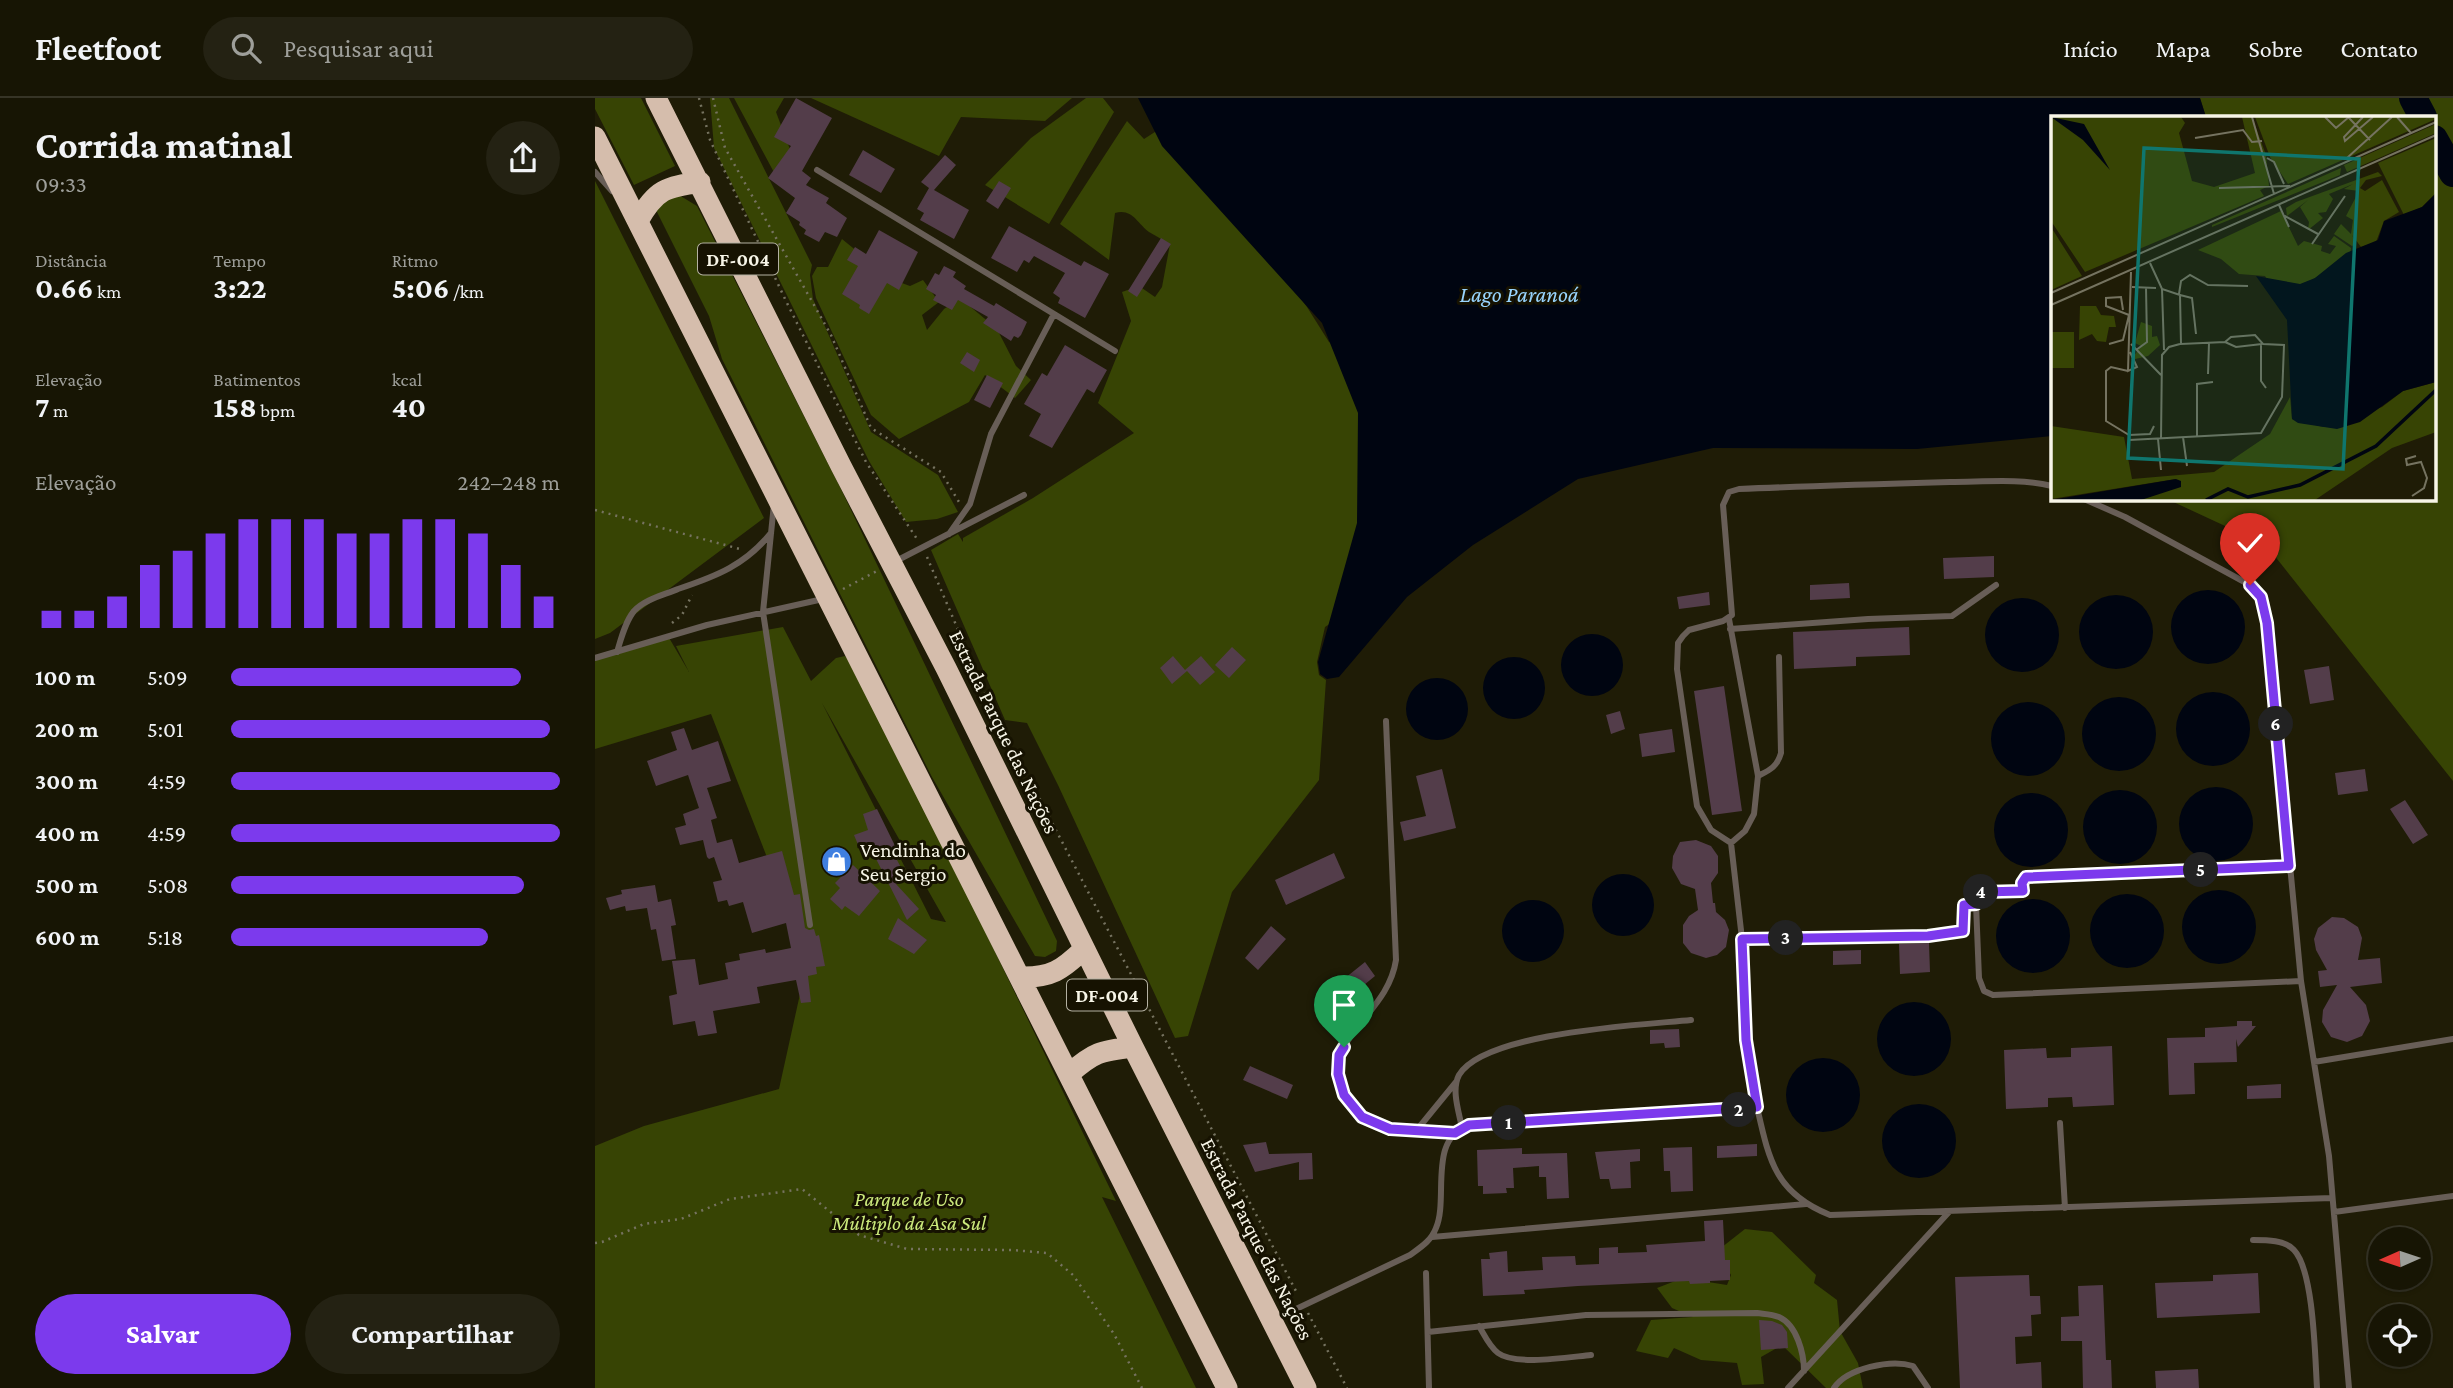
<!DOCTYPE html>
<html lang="pt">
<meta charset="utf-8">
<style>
body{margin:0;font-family:"Crimson Pro",serif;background:#242213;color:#f1f3f6;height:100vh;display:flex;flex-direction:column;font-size:26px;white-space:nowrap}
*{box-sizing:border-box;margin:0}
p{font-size:23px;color:#9e9f9a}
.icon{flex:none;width:38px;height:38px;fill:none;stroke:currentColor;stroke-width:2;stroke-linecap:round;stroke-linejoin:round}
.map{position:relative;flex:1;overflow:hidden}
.drawer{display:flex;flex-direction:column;background:#171504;width:595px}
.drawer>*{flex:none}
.needle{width:46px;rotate:267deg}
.buttons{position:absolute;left:1773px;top:1129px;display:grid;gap:14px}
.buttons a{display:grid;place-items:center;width:63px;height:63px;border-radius:50%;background:#171504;box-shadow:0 2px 5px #0004,0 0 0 2px #363426;font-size:35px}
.pin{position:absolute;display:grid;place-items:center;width:60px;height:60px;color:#fff;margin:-72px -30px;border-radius:50% 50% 50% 0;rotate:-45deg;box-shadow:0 0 7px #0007}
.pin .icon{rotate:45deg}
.km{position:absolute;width:35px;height:35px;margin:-18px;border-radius:50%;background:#222;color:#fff;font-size:19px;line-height:35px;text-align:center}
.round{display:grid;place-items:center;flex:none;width:74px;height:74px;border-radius:37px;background:#242213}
.summary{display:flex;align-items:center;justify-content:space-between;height:119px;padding:0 35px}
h1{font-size:38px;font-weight:700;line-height:52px}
.metrics{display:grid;grid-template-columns:repeat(3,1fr);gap:10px;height:119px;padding:7px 35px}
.metrics div{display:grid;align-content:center}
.metrics b{font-size:30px;font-weight:700}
.metrics small{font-size:19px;font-weight:400}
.metrics p{font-size:19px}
.chart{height:196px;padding:14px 35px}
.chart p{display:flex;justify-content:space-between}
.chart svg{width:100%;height:126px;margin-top:7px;stroke:#7c3aed;stroke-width:6}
.action{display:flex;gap:14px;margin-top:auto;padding:14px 35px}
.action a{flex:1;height:80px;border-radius:42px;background:#7c3aed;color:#fff;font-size:28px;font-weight:700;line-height:80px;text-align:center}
.action a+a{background:#242213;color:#f1f3f6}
ul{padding:0 35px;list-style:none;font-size:23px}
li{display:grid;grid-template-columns:112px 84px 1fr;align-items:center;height:52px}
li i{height:18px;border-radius:9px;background:#7c3aed}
header{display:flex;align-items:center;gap:42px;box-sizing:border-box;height:98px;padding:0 35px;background:#171504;border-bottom:2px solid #363426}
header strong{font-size:33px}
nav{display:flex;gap:38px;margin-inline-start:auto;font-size:24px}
.search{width:490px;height:63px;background:#242213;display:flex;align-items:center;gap:18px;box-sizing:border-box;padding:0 24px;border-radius:38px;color:#9e9f9a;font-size:26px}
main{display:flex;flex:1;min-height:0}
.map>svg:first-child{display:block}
.green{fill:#374404;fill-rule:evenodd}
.water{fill:#000511}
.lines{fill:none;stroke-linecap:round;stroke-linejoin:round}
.river{stroke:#000511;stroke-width:28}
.building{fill:#533d4a}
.path{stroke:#767360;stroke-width:2.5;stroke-dasharray:2 5;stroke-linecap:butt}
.lane{stroke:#685e57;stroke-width:6}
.highway{stroke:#d5bdac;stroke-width:21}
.route-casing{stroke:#fff;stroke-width:14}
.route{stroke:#7c3aed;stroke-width:9}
.labels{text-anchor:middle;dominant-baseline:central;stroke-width:6;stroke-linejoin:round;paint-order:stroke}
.shield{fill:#161201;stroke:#b4b1a2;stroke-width:2}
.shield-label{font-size:19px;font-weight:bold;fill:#f7f5e7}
.street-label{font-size:21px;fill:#f7f5e7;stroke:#161201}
.poi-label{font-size:21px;fill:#f7f5e7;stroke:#161201;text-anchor:start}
.park-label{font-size:21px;font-style:italic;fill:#ccea7c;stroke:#161201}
.water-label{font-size:23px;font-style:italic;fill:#99d5fe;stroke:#161201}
.inset-river{fill:none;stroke:#000511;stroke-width:3.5}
.inset-road{fill:none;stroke:#757360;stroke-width:2}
.view{fill:#0f766e;fill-opacity:0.15;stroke:#0f766e;stroke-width:3.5}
.inset-edge{fill:none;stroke:#f7f5e7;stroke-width:3.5}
</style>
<header>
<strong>Fleetfoot</strong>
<div class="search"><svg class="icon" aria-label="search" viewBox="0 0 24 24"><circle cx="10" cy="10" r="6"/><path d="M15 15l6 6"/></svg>Pesquisar aqui</div>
<nav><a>Início</a><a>Mapa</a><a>Sobre</a><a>Contato</a></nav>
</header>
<main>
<section class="drawer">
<div class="summary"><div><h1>Corrida matinal</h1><p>09:33</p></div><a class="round"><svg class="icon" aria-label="share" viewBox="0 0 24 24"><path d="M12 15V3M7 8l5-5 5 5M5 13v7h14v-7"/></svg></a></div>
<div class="metrics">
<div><p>Distância</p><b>0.66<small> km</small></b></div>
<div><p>Tempo</p><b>3:22</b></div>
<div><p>Ritmo</p><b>5:06<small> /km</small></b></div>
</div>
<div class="metrics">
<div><p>Elevação</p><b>7<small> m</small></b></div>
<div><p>Batimentos</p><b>158<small> bpm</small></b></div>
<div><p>kcal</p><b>40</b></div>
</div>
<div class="chart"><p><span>Elevação</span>242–248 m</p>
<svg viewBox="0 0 160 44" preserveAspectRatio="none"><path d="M5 44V38M15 44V38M25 44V33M35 44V22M45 44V17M55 44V11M65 44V6M75 44V6M85 44V6M95 44V11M105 44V11M115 44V6M125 44V6M135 44V11M145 44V22M155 44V33"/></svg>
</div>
<ul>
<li><b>100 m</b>5:09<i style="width:88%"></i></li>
<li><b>200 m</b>5:01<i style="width:97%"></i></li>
<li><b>300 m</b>4:59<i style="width:100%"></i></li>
<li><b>400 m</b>4:59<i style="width:100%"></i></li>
<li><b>500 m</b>5:08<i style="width:89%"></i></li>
<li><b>600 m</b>5:18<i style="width:78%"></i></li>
</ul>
<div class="action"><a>Salvar</a><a>Compartilhar</a></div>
</section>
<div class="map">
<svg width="1858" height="1290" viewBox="0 0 1858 1290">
<rect width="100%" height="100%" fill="#1f1c06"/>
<path class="green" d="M0,0H46L80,68L39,87L0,11Z
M115,0H134L217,167L215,177L218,201L276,334L343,377L363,414L342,421L311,424L274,363L119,50Z
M139,0H189L181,14L196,54L182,80Z
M216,0H477L450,23L366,19L344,58Z
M491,0H508L519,14L454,126L390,87L436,40Z
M1605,0H1858V683L1671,447L1572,401H1839V19H1611Z
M532,23L549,41L577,23L712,209L734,244L1027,332L730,529L722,564L724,577L731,582L724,682L637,794L593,938L580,940L463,687L432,625L410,622L336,452L363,436L368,444V440L438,400L539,335L503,305L536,223L527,194L544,188L560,199L567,189L575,146C568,142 561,138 554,134C542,125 537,110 520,115L514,162L465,126Z
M0,83L169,420L15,535L0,541Z
M79,94L102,108L245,389L462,843L461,853L450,859L440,858L337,679L127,261L114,218L59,108Z
M247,141L296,181L315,188L328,182L344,204L327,217L332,232L349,211L365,200L402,231L421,268L436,282L420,300L390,277L374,304L304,341L276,317L221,200L217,178L222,169H233Z
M188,529L216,583L241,560L250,558L259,569L334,718L521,1103L507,1099L601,1290H0V1048L49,1028L184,991L205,896L211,859L116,616L0,651V560L73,538L94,574L81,548ZM227,605L351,824H350L336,821Z
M1150,1131L1177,1134L1221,1177L1219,1185L1242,1202L1245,1233L1263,1265L1268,1290H1231L1187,1247L1166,1259L1169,1286L1147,1287L1142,1265L1106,1262L1079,1250L1073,1260L1041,1253L1056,1222L1098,1219L1077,1210L1062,1190L1088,1180L1132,1187L1136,1177L1122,1153Z"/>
<path class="water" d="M543,0H1605L1611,19H1457V338L1322,351L1118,350L983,381L878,447L812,499L744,579L732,581L725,576L723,564L762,425L763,315L727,225L567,48Z
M1576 529a37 37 0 1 1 74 0a37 37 0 1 1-74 0Z
M1484 534a37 37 0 1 1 74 0a37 37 0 1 1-74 0Z
M1390 537a37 37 0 1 1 74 0a37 37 0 1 1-74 0Z
M966 567a31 31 0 1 1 62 0a31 31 0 1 1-62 0Z
M888 590a31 31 0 1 1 62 0a31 31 0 1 1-62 0Z
M811 611a31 31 0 1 1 62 0a31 31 0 1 1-62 0Z
M1581 631a37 37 0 1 1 74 0a37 37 0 1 1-74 0Z
M1487 636a37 37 0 1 1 74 0a37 37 0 1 1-74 0Z
M1396 641a37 37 0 1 1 74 0a37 37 0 1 1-74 0Z
M1584 726a37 37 0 1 1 74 0a37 37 0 1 1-74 0Z
M1488 729a37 37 0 1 1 74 0a37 37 0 1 1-74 0Z
M1399 732a37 37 0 1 1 74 0a37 37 0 1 1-74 0Z
M997 807a31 31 0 1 1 62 0a31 31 0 1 1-62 0Z
M1587 829a37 37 0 1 1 74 0a37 37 0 1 1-74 0Z
M1495 833a37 37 0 1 1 74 0a37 37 0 1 1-74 0Z
M1401 838a37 37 0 1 1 74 0a37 37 0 1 1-74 0Z
M907 833a31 31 0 1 1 62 0a31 31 0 1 1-62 0Z
M1282 941a37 37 0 1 1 74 0a37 37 0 1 1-74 0Z
M1191 997a37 37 0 1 1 74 0a37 37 0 1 1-74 0Z
M1287 1043a37 37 0 1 1 74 0a37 37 0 1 1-74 0Z"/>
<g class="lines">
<path class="river" d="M1818,0L1828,19
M1839,41L1858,75"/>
</g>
<path class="building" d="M201,0L237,20L207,73L216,80L211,87L234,100L231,105L252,120L242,139L230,134L224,144L209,136L211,132L204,127L205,124L191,115L200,100L173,80L196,48L179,39Z
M268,52L300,71L286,95L254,77Z
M350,57L361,67L339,92L374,112L359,141L325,122L329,115L322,111L334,90L326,84Z
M404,83L416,90L403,111L391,103Z
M414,128L486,168L489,163L514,176L490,220L463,205L465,200L458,195L470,175L439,158L434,165L429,162L422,174L396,160Z
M284,132L323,154L304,192L292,185L274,216L264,210L265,207L247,196L263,168L252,162L260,149L271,156Z
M566,140L576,146L542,199L533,193Z
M349,168L361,174L358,179L371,188L369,191L399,208L401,205L432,224L426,237L423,240L419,238L416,243L388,225L393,219L363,202L357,212L338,202L341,197L331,191L340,175L344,177Z
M470,247L512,272L499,295L492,291L457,350L434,338L446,316L429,306L447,275L452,278Z
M372,254L385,262L379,274L365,265Z
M392,277L408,285L395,310L379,302Z
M1399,458V479L1349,481L1348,460Z
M1254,485L1255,500L1215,502V487Z
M1114,494L1115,507L1084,511L1082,499Z
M1314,529L1315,557L1261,559V568L1199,571L1198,534Z
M637,549L651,562L634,580L620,567Z
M578,558L590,572L606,558L620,574L605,587L592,573L577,586L565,570Z
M1734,568L1739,602L1715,606L1709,572Z
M1129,588L1147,713L1117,717L1099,593Z
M1025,613L1030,631L1016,636L1011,617Z
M89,630L97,652L123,643L136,683L112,690L122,720L116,722L122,745L137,741L144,765L187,753L199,797L205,796L210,830L214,832L219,831L221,838L224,837L230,868L221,869L222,876L213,878L216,904L206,905L201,882L162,889L165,905L118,913L122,935L103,938L100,923L78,927L74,898L82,896L77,863L100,861L104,887L133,881L130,865L145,862L144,856L170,851L171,855L196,850L191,825L157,835L148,804L134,808L132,802L123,804L118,784L127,782L119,759L114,761L112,759L108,742L85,747L80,730L91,727L88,716L104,710L93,677L61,688L52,663L82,652L76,634Z
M1077,631L1080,654L1047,659L1044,636Z
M847,671L861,730L809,743L805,724L831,718L821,678Z
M1770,671L1773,693L1743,697L1740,675Z
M1810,702L1833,737L1818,746L1795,711Z
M282,711L304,756L306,760L302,762L312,781L301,786L324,811L312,822L273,745L264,749L259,737L273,732L268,716Z
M1101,742L1116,748L1123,758V775L1116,785L1118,805H1120L1121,814L1130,822L1134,832L1131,849L1122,857L1111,860L1096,855L1088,845V827L1094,818L1103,812L1100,791L1086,786L1077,770L1078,758L1085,744Z
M739,755L750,780L691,807L680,782Z
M258,767L285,793L264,818L250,808L247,812L235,801L245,790L240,785Z
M60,787L63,804L76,801L81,827L76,828L81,861L67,863L61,831L56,832L52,810L31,813L30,808L15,812L11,800L27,796L26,792Z
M1737,819L1749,820L1763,829L1767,840L1763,862L1785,860L1787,885L1755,889L1771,907L1775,923L1767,938L1752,944L1736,939L1727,924L1728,912L1742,887L1725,889L1723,873L1732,872L1721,852L1719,841L1723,830Z
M303,820L332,842L319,856L293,841Z
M676,828L691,841L663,872L650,860Z
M1334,845L1335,874L1305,876L1304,846Z
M1266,852V866L1238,867V853Z
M770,864L780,878L735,915L724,901Z
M1642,923H1657V928H1661L1643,949L1641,941L1642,964L1599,965L1600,996L1574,997L1572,940L1610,939V930L1642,928Z
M1084,931L1085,949L1070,950L1069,945L1055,946V932Z
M1517,948L1519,1007L1478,1009L1477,999L1453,1000V1009L1411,1011L1409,952L1451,950L1452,960L1476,959V950Z
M655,968L698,987L692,1001L648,982Z
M1686,986V1000L1652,1001V988Z
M671,1044L674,1056L717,1055L718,1081L704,1082V1064L660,1074L648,1047Z
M1162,1046V1058L1122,1060V1048Z
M1097,1049L1098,1093L1076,1094L1075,1073H1069L1068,1050Z
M927,1050V1056L972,1055L974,1100L952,1101L951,1079H944V1068L918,1070L919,1090H911L912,1095L888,1096V1088H883L882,1052Z
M1045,1051V1063L1035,1064L1036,1090L1016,1091L1014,1081H1005L1000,1054Z
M1128,1122L1130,1162H1135V1182L1115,1183V1185L1095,1186L1094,1183L983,1188L929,1192L930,1196L888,1198L886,1161H895L894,1155L912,1153L913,1174L948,1172L947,1159L980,1158L981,1167L1004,1166V1150L1023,1149V1155L1052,1154L1051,1147L1110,1143L1109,1123Z
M1663,1175L1665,1215L1562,1220L1560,1185L1618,1183V1177Z
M1434,1177L1435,1198H1445L1446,1216L1436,1217L1437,1238L1420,1239L1421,1266L1446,1264L1447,1290H1365L1360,1179Z
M1508,1187L1511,1262H1516L1517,1290H1488L1487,1243H1466V1219L1484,1218L1483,1188Z
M1164,1222L1177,1223L1187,1227L1192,1234L1193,1250L1166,1252Z
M1603,1271L1604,1290H1561L1560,1273Z"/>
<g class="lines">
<path class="path" d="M104,0L115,42L191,203L271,364L322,441
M118,0L130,50L236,237L276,330L346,374L364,404
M0,412L145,451
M332,459L402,623L437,687L431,692
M248,491L282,473
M77,525L87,517L97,497
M438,688L703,1197
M1384,795L1428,793V785L1431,779L1684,768
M1342,837L1368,833L1369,810
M0,1145L7,1144L49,1126L86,1121L135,1101L207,1091L264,1137L312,1151L417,1152L452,1155L478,1177L519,1236L547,1290
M713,1215L752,1290"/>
<path class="lane" d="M222,72L520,253
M0,74L17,93
M1489,401L1530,419L1655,487L1666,499L1672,525L1706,883L1734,1058L1754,1290
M179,406L168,514L215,827
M354,436L375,406L396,336L459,216
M301,463L429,397
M1134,521L1163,678L1159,716L1150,733L1136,745
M1135,531L1273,521L1357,518L1401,487
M22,554C26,541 30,524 39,513C50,501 69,497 83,491C122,478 150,467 176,435
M0,560L112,527L228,501
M791,623L801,862C795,901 763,921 746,954C741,965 742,976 746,986C762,1038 816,1033 860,1035
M1163,678C1175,672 1182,669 1186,655L1184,559
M1381,806L1384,880L1389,893L1398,897L1706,883
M1147,841L1333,838
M1719,964L1858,941
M1162,1009C1174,1062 1180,1095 1235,1117L1737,1100
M1465,1025L1470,1110
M867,1030C864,1014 856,992 864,977C890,934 1047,927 1096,922
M821,1033L861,984
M1739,1114L1858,1098
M837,1139L1211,1106
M1658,1142C1672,1142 1690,1142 1699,1152C1719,1173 1720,1260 1722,1290
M831,1175L834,1290
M680,1221L815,1157C826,1149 836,1143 841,1130C854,1100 832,1041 874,1027L1162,1009L1151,942L1147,841L1136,745L1116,732L1102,708L1082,571L1083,545L1088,538L1094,532L1128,523L1137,517L1128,407L1134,394L1144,391C1214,388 1284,386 1355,384C1388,384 1425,380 1457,388
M884,1228C890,1238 894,1248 903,1255C920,1268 974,1259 996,1257
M833,1234L991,1217L1162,1215C1169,1216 1177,1216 1184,1219C1202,1227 1209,1256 1209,1273
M1193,1290L1354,1114
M1239,1290C1252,1270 1296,1261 1318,1268L1333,1290"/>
<path class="highway" d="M61,0L246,368L351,570L538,949L711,1290
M0,39L632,1290
M43,123C61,91 71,89 105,84
M425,879C456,880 467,872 489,851
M474,976C499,954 505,953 538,949"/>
</g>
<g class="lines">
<defs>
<path id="route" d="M749,949L744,957L743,976L749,997L767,1019L795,1031L860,1035L874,1027L1162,1009L1151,942L1147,841L1333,838L1368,833L1369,807L1381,806L1380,797L1387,794L1428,793L1427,785L1431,779L1694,768L1672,525L1666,499L1655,487"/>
</defs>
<use href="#route" class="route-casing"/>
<use href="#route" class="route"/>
</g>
<defs>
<symbol id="shop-disc" viewBox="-11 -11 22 22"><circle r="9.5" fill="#3f7fe0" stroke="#161201"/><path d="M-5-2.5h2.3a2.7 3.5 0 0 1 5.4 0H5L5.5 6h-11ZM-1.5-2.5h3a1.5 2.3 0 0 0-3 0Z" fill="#fff"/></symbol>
</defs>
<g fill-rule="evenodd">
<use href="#shop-disc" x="224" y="746" width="35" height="35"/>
</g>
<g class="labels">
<g class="shield">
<rect x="103" y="145.5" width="80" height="31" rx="5"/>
<rect x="472" y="881.5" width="80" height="31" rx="5"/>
</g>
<g class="shield-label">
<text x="143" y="161">DF-004</text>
<text x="512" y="897">DF-004</text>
</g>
<g class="street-label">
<text transform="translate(409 634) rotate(64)">Estrada Parque das Nações</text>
<text transform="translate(662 1141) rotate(63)">Estrada Parque das Nações</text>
</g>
<g class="poi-label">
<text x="265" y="752">Vendinha do<tspan x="265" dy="24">Seu Sergio</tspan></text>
</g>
<g class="park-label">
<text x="314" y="1101">Parque de Uso<tspan x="314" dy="24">Múltiplo da Asa Sul</tspan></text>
</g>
<g class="water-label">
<text x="924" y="196">Lago Paranoá</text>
</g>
</g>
<g transform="translate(1456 18)">
<rect width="385" height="385" fill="#1f1c06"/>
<path d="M0,1H130L134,7L128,17L141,65L163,71L204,57L191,1H201L215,39L218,70L209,74L213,80L34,156L0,105ZM204,1H385V3L237,68L219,41ZM385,8V17L296,56L293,49ZM385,22V77L371,91L353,99L327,47ZM290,52L289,59L161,111V109ZM327,56L331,60L315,64L309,72L314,75L331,64L348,96L333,105L325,126L310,131L301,119L305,127L301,130L283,118L290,108L300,118L302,104L295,100L308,75L293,73L302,68L278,78L282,83L275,96L267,97L272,102L257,114L258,106L249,91L257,84L236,100L235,92L245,86ZM230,95L247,130L253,125L271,130L270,135L279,138L285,130L277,128L283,120L300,132L299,139L261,164L244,212L214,160L188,158L170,143L147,134ZM0,111L31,160L0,174ZM29,190H45L50,199L63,200L65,211H58L55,226L46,225L41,218L28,224ZM90,206L101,210V221L106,220L109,229L97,240L80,244L90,230L84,227ZM0,216H23V252H0ZM385,266V316L341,332L264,384H90L125,363L0,383V310L73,321L81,363L163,356L219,318L239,281L241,303L272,311L331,291L352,275Z" fill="#374404"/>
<path d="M0,1L33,8L59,54L32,24ZM385,77V266L352,275L309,306L286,313L247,307L241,303L236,204L205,160L249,168L264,162L295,137L327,124L333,105L371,91ZM125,363L130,365V371L90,384H0Z" fill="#000511"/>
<path class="inset-river" d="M155,384L177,373L197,381L249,369L325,330L385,274"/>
<path class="inset-road" d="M201,1L223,78M274,1L285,12L298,1M312,1L293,21L294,25L322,1M346,1L360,17M298,2L319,24M144,22L192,14L201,26L211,25M216,42L223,46L233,68M296,42L341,1M168,72L239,70M228,89L238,111M232,99L267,118M261,128L294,80M81,171L105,172M111,173L113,234M0,177L385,6M128,178L130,165L139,159L157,169L197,170M129,179L141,182L145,218M0,189L385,19M72,194L70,181L55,182V190L78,199M174,226L185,231L211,228M58,228L72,224L78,199M80,228L110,259M210,228V265L215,272M85,234L96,226L95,171M79,236L86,251L77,255L80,156M77,255L60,251L55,255V305L78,319L99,318L103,310M157,258L158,227M146,320V268L162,266M132,321L136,350M107,323L110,354M110,323L111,239L118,231L129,228M78,324L210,317L231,281L233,229L212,228L204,219L180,221L174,226L130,228L129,179L111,173L99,147M361,380L373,372L376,362L370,346L356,349L355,343L365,340"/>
<path class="view" d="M93,32L308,43L292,353L77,342Z"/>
<rect width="385" height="385" class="inset-edge"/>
</g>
</svg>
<div class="buttons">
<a><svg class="needle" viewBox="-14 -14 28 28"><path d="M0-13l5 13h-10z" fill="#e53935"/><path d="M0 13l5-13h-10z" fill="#9e9f9a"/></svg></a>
<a><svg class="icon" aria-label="locate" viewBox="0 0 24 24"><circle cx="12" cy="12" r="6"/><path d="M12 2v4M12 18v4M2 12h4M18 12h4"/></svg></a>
</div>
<div class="pin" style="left:749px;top:949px;background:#1e9e55"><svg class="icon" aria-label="arrive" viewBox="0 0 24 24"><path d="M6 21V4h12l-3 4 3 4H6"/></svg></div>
<div class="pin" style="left:1655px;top:487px;background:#d93025"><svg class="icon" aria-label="check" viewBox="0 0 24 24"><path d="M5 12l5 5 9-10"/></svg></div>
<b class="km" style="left:914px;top:1025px">1</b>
<b class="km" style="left:1144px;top:1012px">2</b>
<b class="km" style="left:1191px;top:840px">3</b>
<b class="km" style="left:1386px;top:794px">4</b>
<b class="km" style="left:1606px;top:772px">5</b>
<b class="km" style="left:1681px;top:626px">6</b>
</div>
</main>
